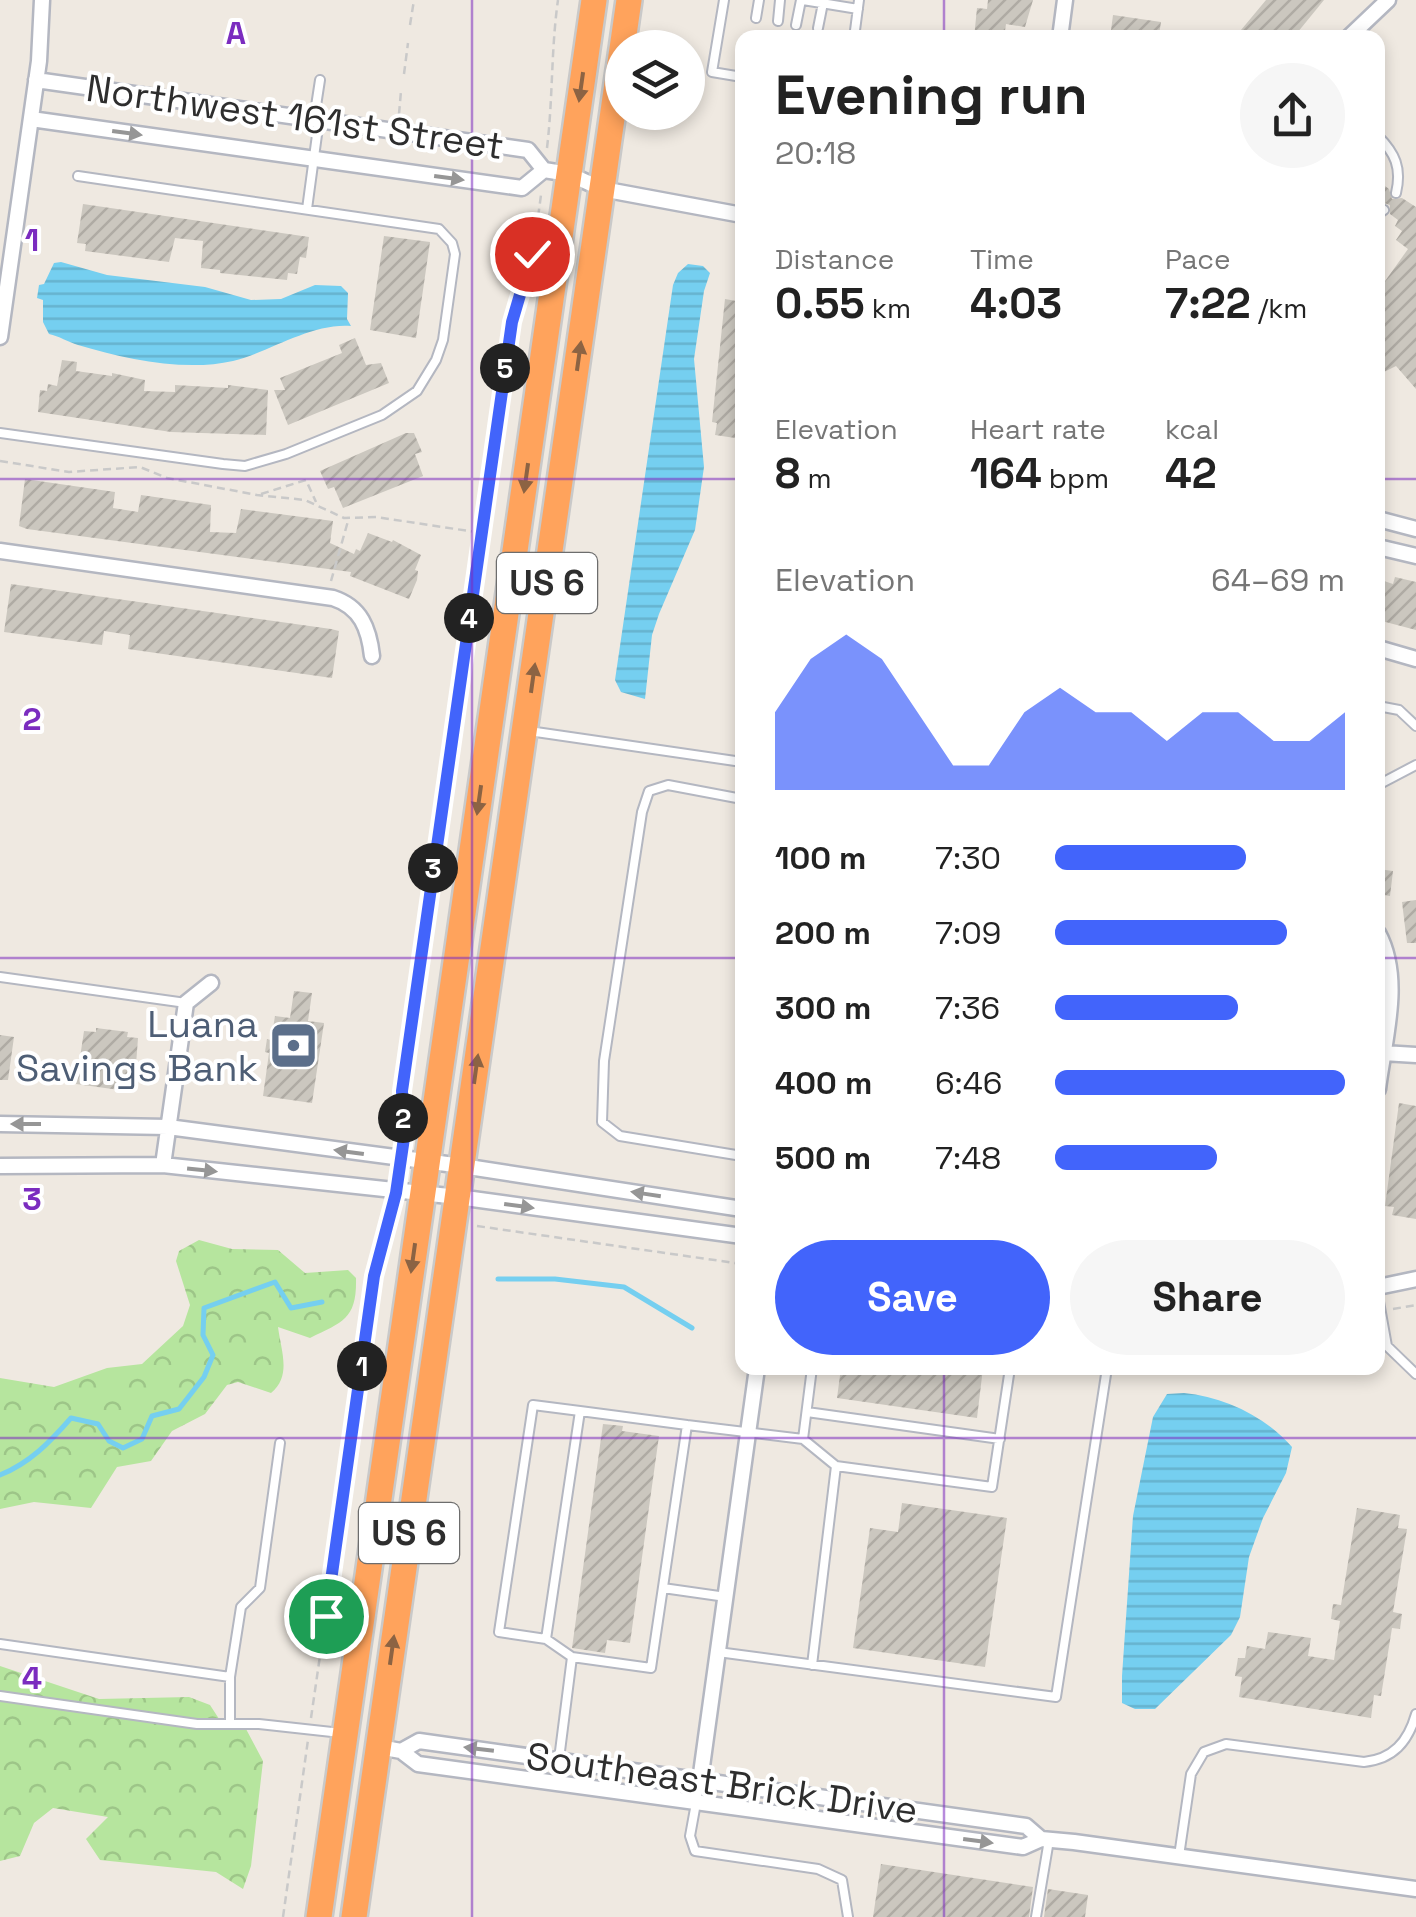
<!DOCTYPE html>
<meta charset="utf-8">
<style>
body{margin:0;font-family:"Space Grotesk",sans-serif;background:#f6f6f6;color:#222;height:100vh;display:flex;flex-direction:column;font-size:38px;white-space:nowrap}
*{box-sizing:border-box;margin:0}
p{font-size:32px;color:#767676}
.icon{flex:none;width:55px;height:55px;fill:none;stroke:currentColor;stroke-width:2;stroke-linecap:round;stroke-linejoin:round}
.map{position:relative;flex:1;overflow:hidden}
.sheet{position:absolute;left:735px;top:30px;width:650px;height:1345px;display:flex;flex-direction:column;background:#fff;border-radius:20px;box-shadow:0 5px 15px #0003}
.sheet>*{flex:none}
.buttons{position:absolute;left:605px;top:30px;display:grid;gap:20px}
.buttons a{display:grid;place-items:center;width:100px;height:100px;border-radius:50%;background:#fff;box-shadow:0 5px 15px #0003;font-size:50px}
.pin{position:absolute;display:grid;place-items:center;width:85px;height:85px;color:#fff;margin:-42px;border:5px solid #fff;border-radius:50%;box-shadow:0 2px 10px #0007}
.km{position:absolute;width:50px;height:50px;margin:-25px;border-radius:50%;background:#222;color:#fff;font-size:28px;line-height:50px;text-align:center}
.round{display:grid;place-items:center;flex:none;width:105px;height:105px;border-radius:52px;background:#f6f6f6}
.headline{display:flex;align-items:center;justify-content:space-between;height:170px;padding:0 40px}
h1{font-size:55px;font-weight:700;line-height:75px}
.stats{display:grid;grid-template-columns:repeat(3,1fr);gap:15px;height:170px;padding:10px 40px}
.stats div{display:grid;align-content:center}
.stats b{font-size:42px;font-weight:700}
.stats small{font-size:28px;font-weight:400}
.stats p{font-size:28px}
.chart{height:280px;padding:20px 40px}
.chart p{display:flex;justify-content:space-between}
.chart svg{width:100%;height:180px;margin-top:10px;fill:#4264fb;opacity:.7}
.primary-button{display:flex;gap:20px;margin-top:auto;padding:20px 40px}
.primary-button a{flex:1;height:115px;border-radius:60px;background:#4264fb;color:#fff;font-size:40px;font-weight:700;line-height:115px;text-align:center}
.primary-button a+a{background:#f6f6f6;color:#222}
ul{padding:0 40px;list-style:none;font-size:32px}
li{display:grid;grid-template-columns:160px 120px 1fr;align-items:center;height:75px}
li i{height:25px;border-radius:12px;background:#4264fb}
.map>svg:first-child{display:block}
.forest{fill:url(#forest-crowns)}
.water{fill:url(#water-rules)}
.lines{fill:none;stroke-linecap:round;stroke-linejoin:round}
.stream{stroke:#75cff0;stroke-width:5}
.building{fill:url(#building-hatch)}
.lane-casing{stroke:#b4b7c1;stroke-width:12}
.street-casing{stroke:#b4b7c1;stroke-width:19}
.highway-casing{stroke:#c9c9c9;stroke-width:30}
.path{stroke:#c9c9c9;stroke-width:2.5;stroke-dasharray:8 5;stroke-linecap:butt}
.lane{stroke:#fff;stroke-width:8}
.street{stroke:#fff;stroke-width:14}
.highway{stroke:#ffa35c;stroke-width:25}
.oneway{fill:#8c6343}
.oneway2{fill:#969696}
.route-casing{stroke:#fff;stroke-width:20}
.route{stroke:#4264fb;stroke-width:12}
.grid{fill:none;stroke:#7b2cbf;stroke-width:2.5;stroke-opacity:0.55}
.labels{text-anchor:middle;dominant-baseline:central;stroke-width:8;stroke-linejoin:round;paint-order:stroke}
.shield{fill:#fff;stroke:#6d6d6d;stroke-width:2.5}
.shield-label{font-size:35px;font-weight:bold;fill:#2e2e2e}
.street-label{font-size:38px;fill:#2e2e2e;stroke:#fff}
.service-label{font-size:38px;fill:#4e5e75;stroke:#fff;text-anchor:end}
.grid-label{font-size:32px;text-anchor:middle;font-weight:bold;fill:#7b2cbf;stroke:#fff;stroke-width:8;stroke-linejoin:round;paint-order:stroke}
</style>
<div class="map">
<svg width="1416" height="1917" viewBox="0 0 1416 1917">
<defs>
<pattern id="forest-crowns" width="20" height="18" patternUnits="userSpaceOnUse" patternTransform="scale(2.5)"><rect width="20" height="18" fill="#b6e59e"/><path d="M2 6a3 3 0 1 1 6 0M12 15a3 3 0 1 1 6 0" fill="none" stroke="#9dc588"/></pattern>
<pattern id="water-rules" width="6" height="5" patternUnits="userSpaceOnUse" patternTransform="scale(2.5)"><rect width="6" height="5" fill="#75cff0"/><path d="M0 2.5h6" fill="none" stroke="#66b2ce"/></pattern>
<pattern id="building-hatch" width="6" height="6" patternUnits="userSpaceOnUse" patternTransform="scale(2.5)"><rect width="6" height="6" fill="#cbc7bf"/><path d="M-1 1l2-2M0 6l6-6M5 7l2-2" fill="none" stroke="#afaba4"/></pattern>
</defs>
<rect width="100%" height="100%" fill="#efe9e1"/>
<path class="forest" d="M199,1240L232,1249L278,1250L305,1273L348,1270L356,1278C357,1318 344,1322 310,1338L278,1327C281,1351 292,1376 271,1393L238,1382L227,1385L205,1414L172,1431L151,1461L117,1467L91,1508L34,1502L0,1509V1378L54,1387L107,1368L142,1364L183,1326L190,1305L176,1261L179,1251Z
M0,1666L99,1699L189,1697L210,1705L223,1725L246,1729L263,1761L251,1866L243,1889L216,1872L100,1860L86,1839L108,1817L53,1808L34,1823L20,1856L0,1861Z"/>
<path class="water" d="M61,262L107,275L205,287L251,300L281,299L315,285L341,286L348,293L347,319L351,326C311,323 272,351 233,361C185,372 125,359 78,345C68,342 59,336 49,334L43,322V300L37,298L39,285L44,284L54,263Z
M688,264L703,266L710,273L704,291L694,359L704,467L695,530L659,614L652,635L645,699L621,692L615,680L673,285L678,273Z
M1184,1393C1224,1397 1265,1416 1292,1447L1286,1473L1263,1518L1249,1557L1240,1617L1231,1635L1155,1709H1135L1122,1703V1676L1133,1516L1153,1417L1167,1394Z"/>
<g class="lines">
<path class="stream" d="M498,1279H555L624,1287L692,1328
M0,1475C30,1463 50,1442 71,1418L98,1424L109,1441L123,1448L142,1439L152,1416L179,1409L204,1377L213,1355L203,1335L204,1308L275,1282L291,1308L322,1302"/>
</g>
<path class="building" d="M988,0H1033L1025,27L1006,24L1004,38H974L977,8L987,9Z
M1266,0H1324L1293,38H1250L1241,30Z
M1113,15L1161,22L1159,35L1110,38Z
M1378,181L1389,189L1392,199L1402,198L1416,207V389L1396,366L1378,375V291L1408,249L1396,240L1402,231L1395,226L1398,220L1390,214V205L1384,203L1378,205Z
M83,204L309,237L306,258L300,257L297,274L288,273L287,280L220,273V270L201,268L203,241L175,238L169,262L85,251L86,244L77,243Z
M384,236L430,242L416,338L370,330Z
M725,299L742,302V439L715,435L717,423L712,422Z
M355,338L366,365L381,363L389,383L288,425L274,390H285L280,378L342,353L339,345Z
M62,360L77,362L76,371L112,376V373L145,380L144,391L175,392V385L228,388V385L268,390L266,435L171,432L38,412L40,390L47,391L48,384L57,386Z
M406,433H414L422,452L415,454L423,476L343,508L334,487L328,489L320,471Z
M25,479L115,492L113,508L138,512L141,495L211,505L210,532L236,533L241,509L333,521L330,543L354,554L356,549L360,551L368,533L392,542L393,540L421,555L415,570L418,571L417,580L409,599L350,576L351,572L27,529L19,526Z
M1395,577L1416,582V630L1378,620V579L1393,584Z
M11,584L331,629L339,631L332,678L128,649L130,635L104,631L102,645L4,632Z
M1378,869L1393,871L1390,896L1378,894Z
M1416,900V943H1407L1402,902Z
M294,991L312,993L308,1021L324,1023L312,1103L263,1096L269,1053L265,1052L267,1039L271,1040L275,1016L290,1018Z
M96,1028L128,1032L127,1037L138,1038L134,1092L76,1084L84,1031L96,1032Z
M0,1035L14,1037L8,1080H0Z
M1399,1103L1416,1106V1219L1392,1215L1394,1207L1385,1206Z
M841,1368H983L977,1418L837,1398Z
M603,1424L623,1426L622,1431L659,1436L630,1643L607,1640L605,1653L572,1648Z
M902,1503L1007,1518L985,1667L853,1648L870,1528L898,1532Z
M1357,1508L1400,1515L1398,1528L1407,1529L1393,1612L1402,1614L1400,1629L1392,1628L1381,1696L1374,1695L1371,1718L1239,1697L1242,1677L1235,1676L1238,1658H1245L1247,1646L1265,1649L1268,1632L1311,1638L1308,1656L1334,1660L1340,1621L1331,1619L1333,1604L1341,1605Z
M881,1864L1033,1887L1029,1917H873Z
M1048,1889L1088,1895L1085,1917H1044Z"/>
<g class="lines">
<defs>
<path id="lane" d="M724,0L712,72L742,77
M803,0L858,9
M756,18L759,0
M778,21L780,0
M796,25L801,0
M818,28L823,3
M854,38L859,0
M314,119L320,80
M1378,136C1395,153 1402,168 1396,193
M307,209L319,120
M1378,214L1384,210
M0,433L223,464L245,466L286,454L382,415L417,391L436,360L443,340L455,254L452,243L439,229L78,176
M1378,706L1399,710L1416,726
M529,731L742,762
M1378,785L1416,765
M0,977L186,1003
M742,1156L620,1136L602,1122L604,1061L642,812L649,791L668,785L742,799
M1378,1296L1387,1346L1416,1374
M580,1411L687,1425
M807,1412L1000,1439
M803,1439L836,1466L812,1665
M836,1466L992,1487L1010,1368
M663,1588L726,1597
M546,1639L499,1632L533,1405L580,1411L546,1639L572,1657
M0,1644L230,1677
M718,1652L1056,1697L1107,1368
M0,1696L197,1724H259L341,1733
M230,1724V1677L241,1607L260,1588L280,1443
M559,1759L572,1657L651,1668L687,1425L803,1439L812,1368
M700,1781L690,1836L695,1851L818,1869L842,1880L848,1917
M1179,1856L1191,1774L1204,1752L1226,1744L1364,1762C1393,1759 1408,1742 1416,1714
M1036,1917L1049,1840"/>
<path id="street" d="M1060,38L1065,0
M1348,38L1388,0
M36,80L528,150L544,170L569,174L602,189L742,215
M31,119L522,188L544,170
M0,337L39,61L42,0
M1378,519L1416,529
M1378,547L1416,556
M0,551L333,598C361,607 369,629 372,656
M1378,648L1416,659
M1378,933C1403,979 1384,1040 1378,1089
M1383,1053L1416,1055
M0,1124L168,1127L462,1166L742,1209
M163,1165L186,1003L211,983
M0,1166L163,1165L458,1197L742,1236
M1378,1287L1416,1279
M379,1747L401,1751L418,1764L1023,1847L1041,1839L1074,1842L1416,1889
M401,1751L419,1741L1026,1826L1041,1839
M700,1781L757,1368"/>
<path id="highway" d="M319,1917L594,0
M354,1917L629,0"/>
</defs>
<use href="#lane" class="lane-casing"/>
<use href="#street" class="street-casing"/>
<use href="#highway" class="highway-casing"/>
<path class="path" d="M410,25L414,0
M404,74L408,43
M399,114L401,91
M547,148C553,98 551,49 558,0
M0,461L69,472L140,467L167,478L257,495L305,500L344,518L376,517L482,533
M261,494L306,480L316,502
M331,581L348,521
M404,1141L401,1091L512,322L534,247L541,195
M477,1226L742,1264
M1393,1309L1416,1305
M311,1718L375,1276L394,1208
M283,1917L308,1740"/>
<use href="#lane" class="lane"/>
<use href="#street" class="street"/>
<use href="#highway" class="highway"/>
</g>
<defs><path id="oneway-solid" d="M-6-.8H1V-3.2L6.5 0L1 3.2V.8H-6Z" transform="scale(2.5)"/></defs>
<g class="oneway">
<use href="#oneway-solid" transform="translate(581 87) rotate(98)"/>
<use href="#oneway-solid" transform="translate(579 356) rotate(-82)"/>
<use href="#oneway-solid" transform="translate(526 478) rotate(98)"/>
<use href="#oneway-solid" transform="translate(533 678) rotate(-82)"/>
<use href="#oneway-solid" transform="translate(479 800) rotate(98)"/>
<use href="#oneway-solid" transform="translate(476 1069) rotate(-82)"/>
<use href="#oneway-solid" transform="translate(413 1258) rotate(98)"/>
<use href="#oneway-solid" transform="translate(392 1650) rotate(-82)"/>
</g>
<g class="oneway2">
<use href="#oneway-solid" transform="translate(127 133) rotate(8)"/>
<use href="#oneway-solid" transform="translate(449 178) rotate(8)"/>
<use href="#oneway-solid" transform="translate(26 1124) rotate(-180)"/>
<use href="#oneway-solid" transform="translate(349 1152) rotate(-172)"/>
<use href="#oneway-solid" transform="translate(202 1170) rotate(6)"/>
<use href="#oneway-solid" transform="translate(646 1194) rotate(-171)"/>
<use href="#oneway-solid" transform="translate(519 1206) rotate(8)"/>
<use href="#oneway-solid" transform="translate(479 1749) rotate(-173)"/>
<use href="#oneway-solid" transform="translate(978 1841) rotate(8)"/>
</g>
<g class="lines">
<defs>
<path id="route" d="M326,1616L374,1276L396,1193L404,1138L402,1091L512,322L532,254"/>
</defs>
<use href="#route" class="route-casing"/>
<use href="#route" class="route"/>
</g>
<path class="grid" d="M472,0V1917M944,0V38M0,479H742M1378,479H1416M0,958H742M1378,958H1416M944,1368V1917M0,1438H1416"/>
<defs>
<symbol id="bank-square" viewBox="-11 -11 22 22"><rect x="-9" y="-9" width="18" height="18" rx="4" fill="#5c6f8a" stroke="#fff"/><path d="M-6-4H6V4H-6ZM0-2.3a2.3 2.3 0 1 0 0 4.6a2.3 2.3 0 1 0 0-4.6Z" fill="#fff"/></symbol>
</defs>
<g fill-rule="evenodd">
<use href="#bank-square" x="266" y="1018" width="55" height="55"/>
</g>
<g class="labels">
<g class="shield">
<rect x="497" y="553" width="100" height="60" rx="8"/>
<rect x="359" y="1503" width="100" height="60" rx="8"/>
</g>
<g class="shield-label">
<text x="547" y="583">US 6</text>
<text x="409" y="1533">US 6</text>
</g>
<g class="street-label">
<text transform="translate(295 117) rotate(8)">Northwest 161st Street</text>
<text transform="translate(722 1783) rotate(8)">Southeast Brick Drive</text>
</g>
<g class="service-label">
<text x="258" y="1024">Luana<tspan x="258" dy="44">Savings Bank</tspan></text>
</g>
</g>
<g class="grid-label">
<text x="236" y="44">A</text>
<text x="32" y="251">1</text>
<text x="32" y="730">2</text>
<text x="32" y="1210">3</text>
<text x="32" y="1689">4</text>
</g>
</svg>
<div class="buttons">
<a><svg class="icon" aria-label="layers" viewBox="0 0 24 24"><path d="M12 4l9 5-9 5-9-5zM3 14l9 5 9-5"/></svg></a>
</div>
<div class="pin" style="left:326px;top:1616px;background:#1e9e55"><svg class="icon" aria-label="arrive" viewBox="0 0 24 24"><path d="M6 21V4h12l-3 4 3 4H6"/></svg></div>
<div class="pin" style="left:532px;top:254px;background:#d93025"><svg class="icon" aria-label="check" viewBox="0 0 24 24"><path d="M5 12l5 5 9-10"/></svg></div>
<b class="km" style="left:362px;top:1366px">1</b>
<b class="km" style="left:403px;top:1118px">2</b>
<b class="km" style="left:433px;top:868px">3</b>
<b class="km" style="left:469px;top:618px">4</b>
<b class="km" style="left:505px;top:368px">5</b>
<section class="sheet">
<div class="headline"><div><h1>Evening run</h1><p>20:18</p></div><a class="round"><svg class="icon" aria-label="share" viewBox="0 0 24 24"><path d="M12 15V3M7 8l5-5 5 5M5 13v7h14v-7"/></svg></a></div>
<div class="stats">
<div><p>Distance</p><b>0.55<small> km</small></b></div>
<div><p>Time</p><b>4:03</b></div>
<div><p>Pace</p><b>7:22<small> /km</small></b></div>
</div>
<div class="stats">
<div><p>Elevation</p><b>8<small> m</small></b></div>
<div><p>Heart rate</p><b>164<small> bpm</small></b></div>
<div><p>kcal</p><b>42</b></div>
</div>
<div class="chart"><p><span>Elevation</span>64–69 m</p>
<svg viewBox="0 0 160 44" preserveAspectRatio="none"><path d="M0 44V25L10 12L20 6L30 12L40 25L50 38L60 38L70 25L80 19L90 25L100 25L110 32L120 25L130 25L140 32L150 32L160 25V44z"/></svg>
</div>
<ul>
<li><b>100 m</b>7:30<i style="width:66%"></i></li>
<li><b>200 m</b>7:09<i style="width:80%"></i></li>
<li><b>300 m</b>7:36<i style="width:63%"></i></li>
<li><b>400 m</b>6:46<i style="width:100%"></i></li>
<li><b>500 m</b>7:48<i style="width:56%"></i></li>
</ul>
<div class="primary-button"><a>Save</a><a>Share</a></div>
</section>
</div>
